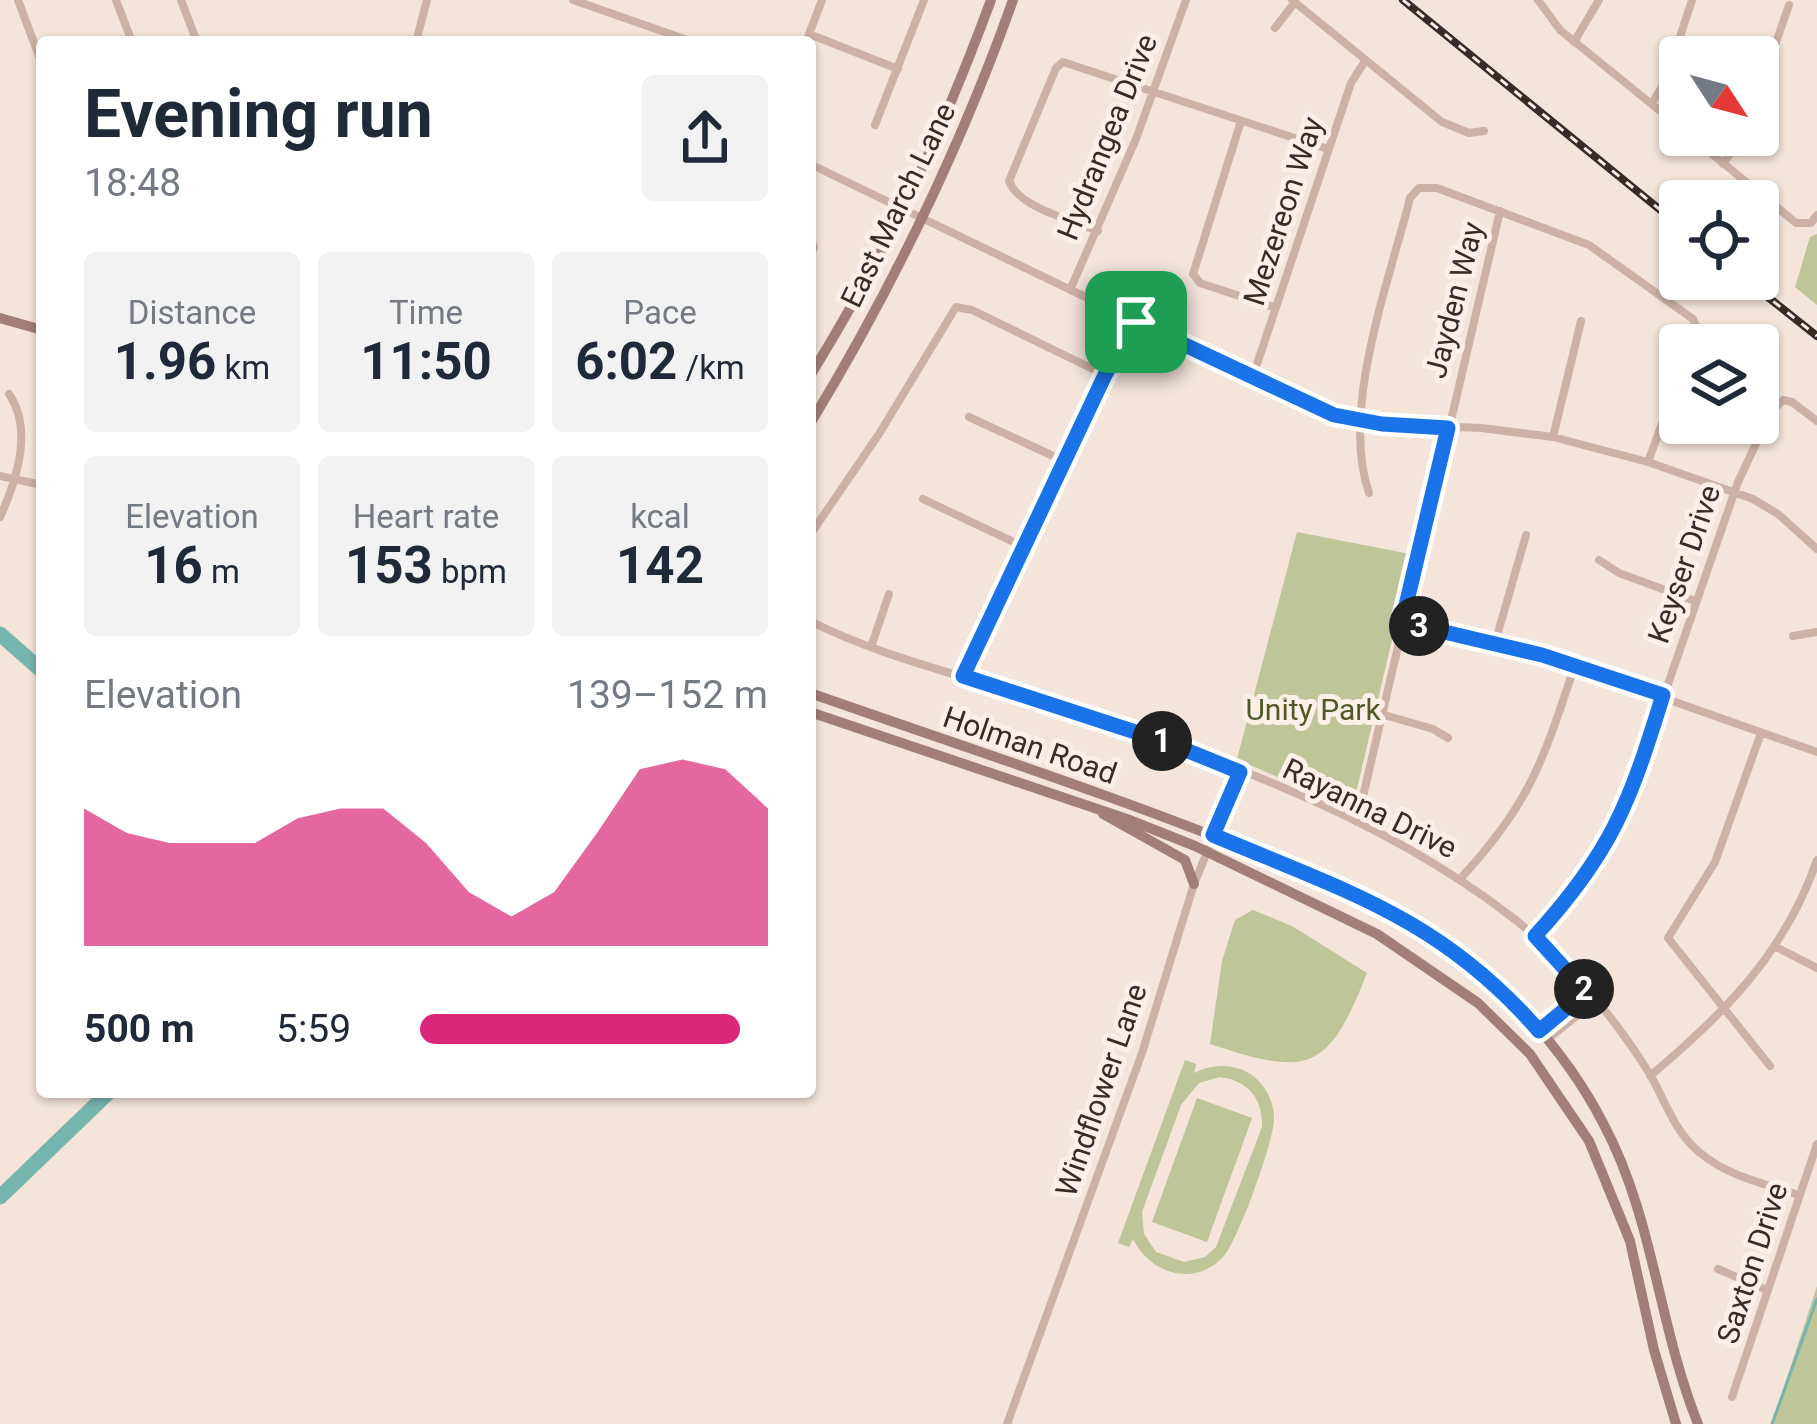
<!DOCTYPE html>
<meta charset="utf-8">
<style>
body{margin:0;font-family:Roboto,sans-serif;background:#f2f2f3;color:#1f2937;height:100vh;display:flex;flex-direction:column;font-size:45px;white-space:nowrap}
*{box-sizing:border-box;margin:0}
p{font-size:39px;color:#747a83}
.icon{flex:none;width:66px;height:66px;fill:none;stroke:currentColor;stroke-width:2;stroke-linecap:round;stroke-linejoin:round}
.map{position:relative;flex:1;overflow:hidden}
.sheet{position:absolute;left:36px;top:36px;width:780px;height:1062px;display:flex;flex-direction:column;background:#fff;border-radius:12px;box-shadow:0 3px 9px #0004}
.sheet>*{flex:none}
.needle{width:78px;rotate:126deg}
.controls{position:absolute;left:1659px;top:36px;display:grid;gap:24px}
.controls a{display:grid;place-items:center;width:120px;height:120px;border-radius:12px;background:#fff;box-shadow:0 3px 9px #0004;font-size:60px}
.pin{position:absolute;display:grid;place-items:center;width:102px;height:102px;color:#fff;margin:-51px;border-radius:24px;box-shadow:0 6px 18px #0006}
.km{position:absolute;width:60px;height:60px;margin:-30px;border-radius:50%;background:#222;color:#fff;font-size:33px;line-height:60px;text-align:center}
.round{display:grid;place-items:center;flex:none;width:126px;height:126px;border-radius:12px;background:#f2f2f3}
.summary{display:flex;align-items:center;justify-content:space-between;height:204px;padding:0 48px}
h1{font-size:66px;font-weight:700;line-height:90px}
.stats{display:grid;grid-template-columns:repeat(3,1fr);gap:18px;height:204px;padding:12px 48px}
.stats div{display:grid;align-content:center;border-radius:12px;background:#f2f2f3;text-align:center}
.stats b{font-size:51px;font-weight:700}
.stats small{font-size:33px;font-weight:400}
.stats p{font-size:33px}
.chart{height:336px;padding:24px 48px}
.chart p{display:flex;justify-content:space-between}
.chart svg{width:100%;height:216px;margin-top:12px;fill:#db2777;opacity:.7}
ul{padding:0 48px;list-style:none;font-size:39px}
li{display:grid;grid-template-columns:192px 144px 1fr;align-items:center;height:90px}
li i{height:30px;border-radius:15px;background:#db2777}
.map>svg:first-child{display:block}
.green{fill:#bec598;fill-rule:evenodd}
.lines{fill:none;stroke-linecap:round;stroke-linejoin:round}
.stream{stroke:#76b5ad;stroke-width:3}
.river{stroke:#76b5ad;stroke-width:15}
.street{stroke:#ceb1a5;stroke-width:8}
.secondary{stroke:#a27f76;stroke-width:10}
.rail-casing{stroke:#392a27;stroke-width:8}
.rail{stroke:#fbefe7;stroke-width:3;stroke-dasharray:9;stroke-linecap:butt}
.route-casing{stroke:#fff;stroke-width:24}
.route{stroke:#1a73e8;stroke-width:15}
.labels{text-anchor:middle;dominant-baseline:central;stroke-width:10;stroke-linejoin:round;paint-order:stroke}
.street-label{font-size:30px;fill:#392a27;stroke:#fbefe7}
.park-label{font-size:30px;fill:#505a28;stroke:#fbefe7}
</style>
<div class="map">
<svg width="1817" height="1424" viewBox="0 0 1817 1424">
<rect width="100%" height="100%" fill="#f4e4da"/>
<path class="green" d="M1817,234V305L1795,287L1810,237Z
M1297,532L1410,554L1411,559L1355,797L1340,805L1237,759Z
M1253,910L1292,926L1367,973C1328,1072 1309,1077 1210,1044L1222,961L1235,920Z
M1185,1060L1196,1064L1194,1073C1211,1065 1229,1063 1247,1072C1263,1081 1274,1099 1274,1118C1275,1139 1238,1240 1224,1256C1195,1288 1150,1274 1133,1239L1129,1247L1118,1243ZM1220,1077C1249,1081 1263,1099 1262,1127L1216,1247L1205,1257L1184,1262L1156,1252L1144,1234L1142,1212L1181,1105L1199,1083Z
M1197,1098L1252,1118L1207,1242L1152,1222Z
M1817,1286V1424H1772Z"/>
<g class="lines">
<path class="stream" d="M1772,1424L1817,1299"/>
<path class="river" d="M0,634L42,671
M0,1197L109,1092"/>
<path class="street" d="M18,0L42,64
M116,0L132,42
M181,0L197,42
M573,0L693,42
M1292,0L1442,122L1469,133L1484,131
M1538,0L1560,30L1680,127
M1275,28L1295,2
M809,34L898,69
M416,42L427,0
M806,42L822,0
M1574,42L1599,0
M1758,94L1789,5
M1652,103L1666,80L1692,0
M1241,121L1193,274L1200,283L1276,308
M875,125L924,0
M1689,135L1796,223H1811L1817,215
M810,164L1313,407L1382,424L1481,428L1553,437L1648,462L1753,499L1778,514L1817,549
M1723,164L1743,135
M1098,231C1072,220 1019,208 1009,181L1056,68L1063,62L1328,149
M810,236L814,247L810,257
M1070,290L1136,139L1186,0
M1252,379L1351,83L1365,61
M969,417L1064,461
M1553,437L1581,321
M1648,462L1680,374
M0,476L42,485
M1369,493C1340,409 1389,283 1410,198L1419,188H1437L1589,245L1693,319L1696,326L1691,345
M923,499L1024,547
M0,517C16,482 34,430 9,394
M810,535L879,434L956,307L972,310L1105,375
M1599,560L1619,573L1695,601
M810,621C877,655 954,673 1025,696C1194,750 1372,808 1513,918C1566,959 1616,1019 1651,1076C1666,1103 1675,1132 1699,1152C1727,1176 1765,1184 1799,1195
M1402,622L1542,655L1817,752
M1793,636L1817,632
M1495,643L1526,535
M871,647L889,594
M963,676L1105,375L1136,322
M1381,714L1433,729L1448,738
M1761,733L1715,862L1668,938L1770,1066
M1357,822L1500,211
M1460,879C1530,804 1543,761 1575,665
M1535,936L1595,866L1622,817L1738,482L1771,412L1783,400L1792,402L1817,421
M1776,947L1817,968
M1539,1031L1586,992
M1548,1039L1595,1001
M1650,1076C1724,1014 1785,953 1817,860
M1718,1269L1767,1290
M1732,1397L1817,1144
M1007,1424L1142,1053L1194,884L1240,772"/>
<path class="secondary" d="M0,318L42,330
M810,376C887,251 940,138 991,0
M810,424C892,289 960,149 1013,0
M810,693C964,747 1120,797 1271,859C1323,880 1379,899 1427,931C1499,978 1563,1046 1603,1123C1654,1218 1658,1325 1698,1424
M810,712L1127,819L1195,846L1377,934L1478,1003L1530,1054L1589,1141L1630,1241L1654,1350L1676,1424
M1103,814L1185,860L1194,884"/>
<defs>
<path id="rail" d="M1403,0L1680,226
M1745,279L1817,336"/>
</defs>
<use href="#rail" class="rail-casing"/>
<use href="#rail" class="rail"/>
</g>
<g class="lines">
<defs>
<path id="route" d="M1136,322L1334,415L1382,424L1448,428L1402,622L1542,655L1663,695C1630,802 1612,852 1535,936L1586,992L1539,1031C1441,918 1345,891 1213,835L1240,772L1166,742L963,676L1105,375Z"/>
</defs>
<use href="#route" class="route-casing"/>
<use href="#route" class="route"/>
</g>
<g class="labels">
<g class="street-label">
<text transform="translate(1107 137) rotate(-68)">Hydrangea Drive</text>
<text transform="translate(898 205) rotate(-64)">East March Lane</text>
<text transform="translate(1283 211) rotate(-72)">Mezereon Way</text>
<text transform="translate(1454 300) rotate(-76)">Jayden Way</text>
<text transform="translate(1684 564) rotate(-71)">Keyser Drive</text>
<text transform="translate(1030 745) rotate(19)">Holman Road</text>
<text transform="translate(1370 808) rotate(26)">Rayanna Drive</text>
<text transform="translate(1101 1090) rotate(-71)">Windflower Lane</text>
<text transform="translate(1752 1263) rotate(-72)">Saxton Drive</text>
</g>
<g class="park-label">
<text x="1313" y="709">Unity Park</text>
</g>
</g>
</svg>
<div class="controls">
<a><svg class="needle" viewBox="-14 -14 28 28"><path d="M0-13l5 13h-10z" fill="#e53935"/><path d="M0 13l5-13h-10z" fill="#747a83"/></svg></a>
<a><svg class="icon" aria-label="locate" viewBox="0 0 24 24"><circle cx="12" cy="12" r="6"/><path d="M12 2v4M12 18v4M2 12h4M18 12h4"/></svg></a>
<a><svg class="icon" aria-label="layers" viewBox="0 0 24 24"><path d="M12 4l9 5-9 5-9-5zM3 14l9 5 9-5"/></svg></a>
</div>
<div class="pin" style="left:1136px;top:322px;background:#1e9e55"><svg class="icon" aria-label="arrive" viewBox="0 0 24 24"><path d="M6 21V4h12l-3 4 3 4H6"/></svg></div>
<b class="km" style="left:1162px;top:741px">1</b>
<b class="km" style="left:1584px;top:989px">2</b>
<b class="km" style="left:1419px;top:626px">3</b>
<section class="sheet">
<div class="summary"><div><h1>Evening run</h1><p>18:48</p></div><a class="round"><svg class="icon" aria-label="share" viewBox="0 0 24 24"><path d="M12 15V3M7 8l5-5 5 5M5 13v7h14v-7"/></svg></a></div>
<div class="stats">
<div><p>Distance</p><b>1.96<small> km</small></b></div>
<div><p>Time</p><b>11:50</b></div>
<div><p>Pace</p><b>6:02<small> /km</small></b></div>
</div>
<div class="stats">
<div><p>Elevation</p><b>16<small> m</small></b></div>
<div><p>Heart rate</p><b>153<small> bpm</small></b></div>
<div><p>kcal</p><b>142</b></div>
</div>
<div class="chart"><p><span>Elevation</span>139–152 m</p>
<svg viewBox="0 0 160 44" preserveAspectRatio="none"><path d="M0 44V16L10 21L20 23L30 23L40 23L50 18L60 16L70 16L80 23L90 33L100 38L110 33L120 21L130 8L140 6L150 8L160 16V44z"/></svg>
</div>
<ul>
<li><b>500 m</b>5:59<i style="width:92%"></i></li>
</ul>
</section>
</div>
